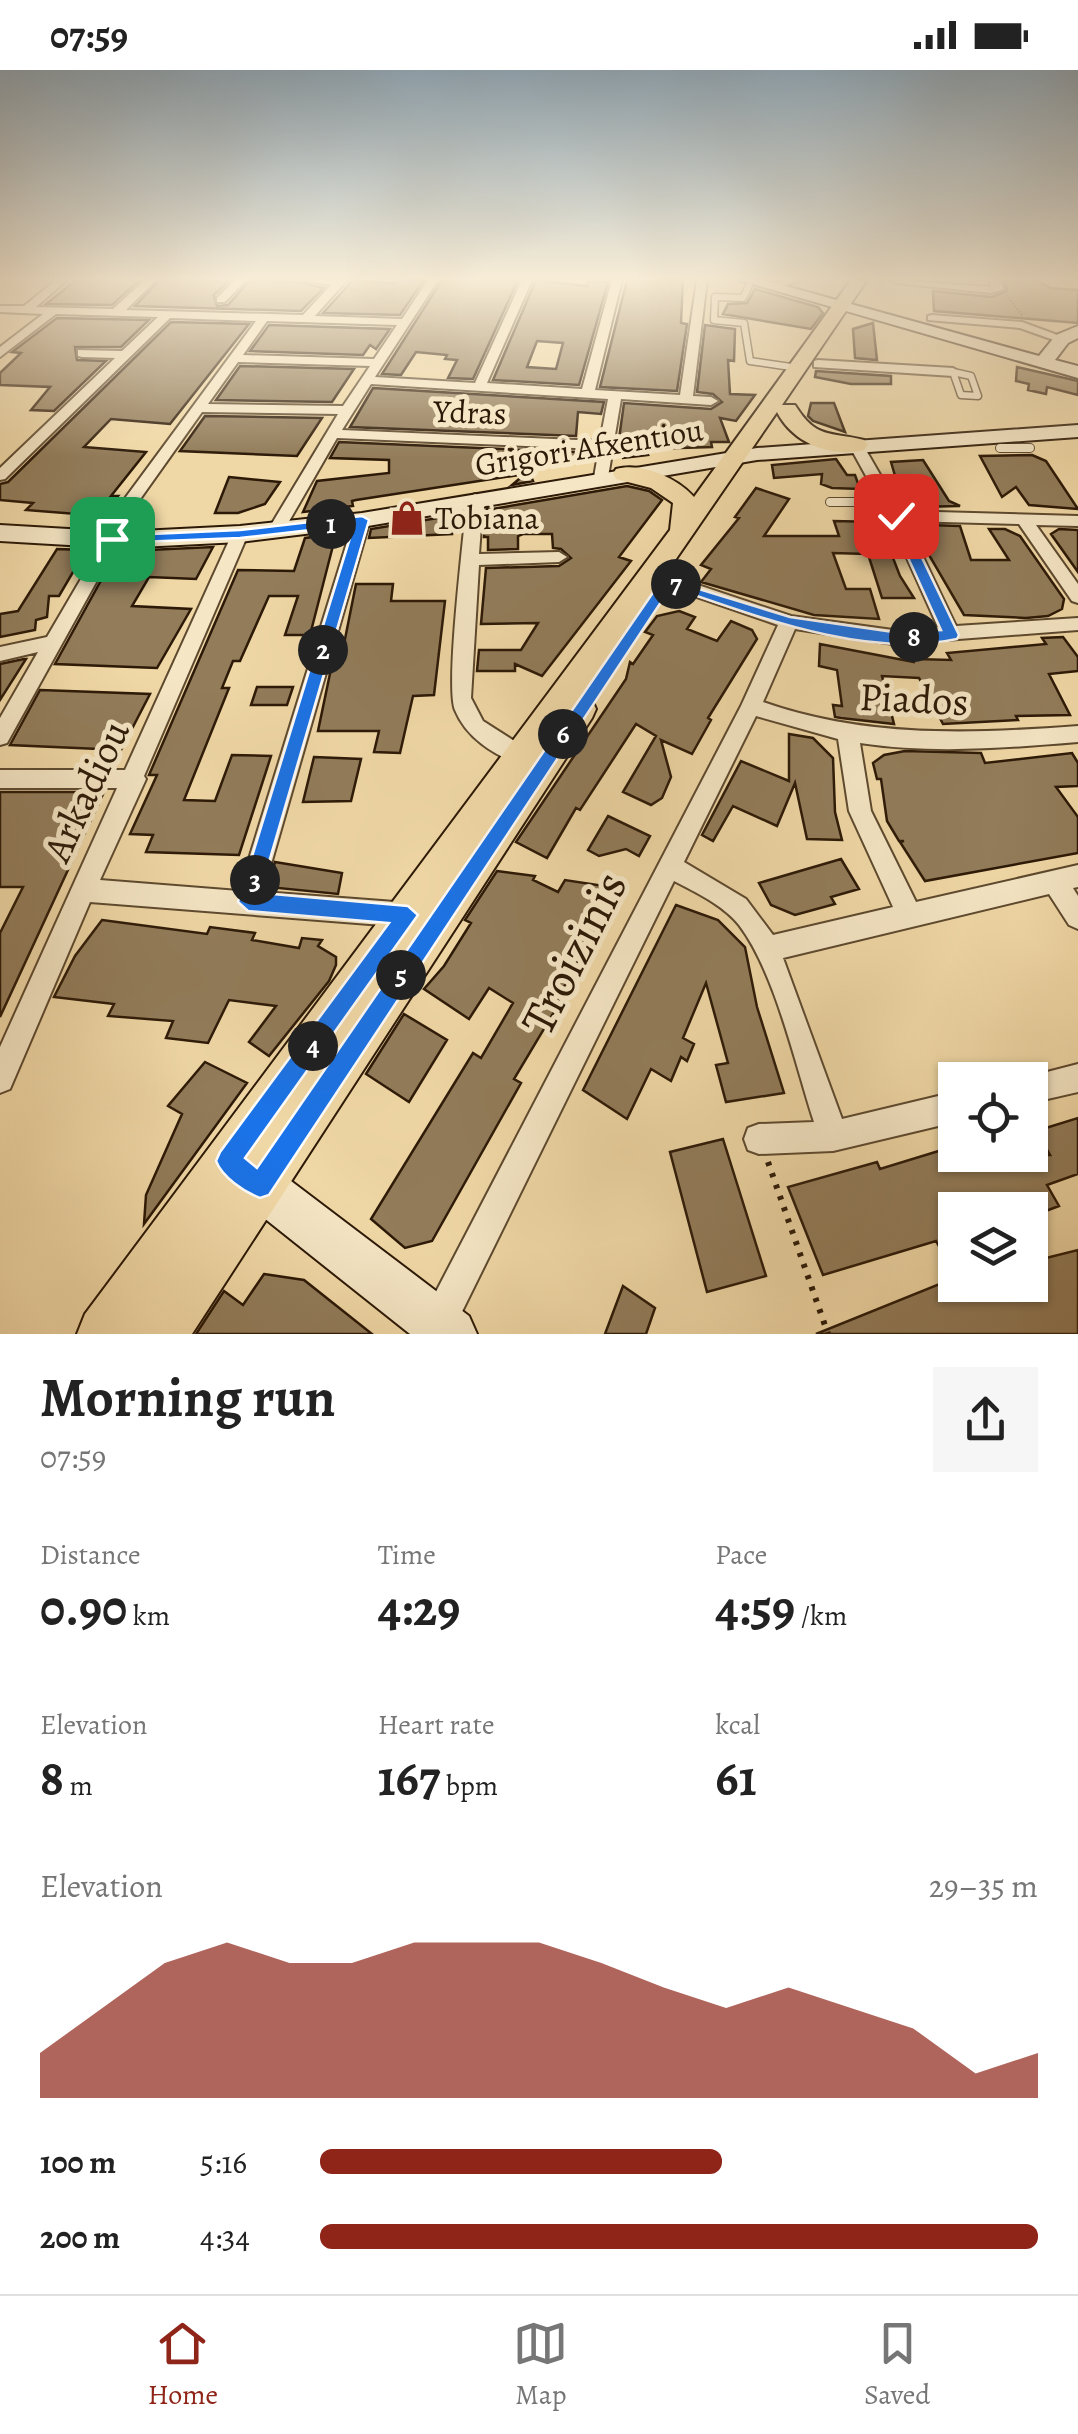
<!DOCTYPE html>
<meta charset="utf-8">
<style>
body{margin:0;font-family:Alegreya,serif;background:#f6f6f6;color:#222;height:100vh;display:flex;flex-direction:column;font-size:38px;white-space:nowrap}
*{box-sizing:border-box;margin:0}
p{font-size:32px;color:#767676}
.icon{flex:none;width:55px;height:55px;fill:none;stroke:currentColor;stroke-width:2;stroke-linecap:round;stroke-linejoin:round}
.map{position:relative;height:1264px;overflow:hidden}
.side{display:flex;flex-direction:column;background:#fff;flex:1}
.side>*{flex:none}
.controls{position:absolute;left:938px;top:992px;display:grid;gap:20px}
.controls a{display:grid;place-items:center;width:110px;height:110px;border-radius:0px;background:#fff;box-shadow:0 2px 8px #0004;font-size:50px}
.pin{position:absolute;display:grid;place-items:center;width:85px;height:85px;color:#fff;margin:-42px;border-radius:20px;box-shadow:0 5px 15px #0006}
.km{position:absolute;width:50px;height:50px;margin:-25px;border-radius:50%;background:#222;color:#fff;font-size:28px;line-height:50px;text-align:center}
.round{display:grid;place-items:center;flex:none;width:105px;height:105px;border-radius:0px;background:#f6f6f6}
.overview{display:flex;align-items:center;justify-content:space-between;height:170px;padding:0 40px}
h1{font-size:55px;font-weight:700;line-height:75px}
.metrics{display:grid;grid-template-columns:repeat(3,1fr);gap:15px;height:170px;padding:10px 40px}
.metrics div{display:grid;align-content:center}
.metrics b{font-size:50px;font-weight:700}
.metrics small{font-size:28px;font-weight:400}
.metrics p{font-size:28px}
.chart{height:280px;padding:20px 40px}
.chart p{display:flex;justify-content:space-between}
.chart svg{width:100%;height:180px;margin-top:10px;fill:#8f2418;opacity:.7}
ul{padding:0 40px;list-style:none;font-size:32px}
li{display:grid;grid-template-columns:160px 120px 1fr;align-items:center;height:75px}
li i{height:25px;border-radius:12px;background:#8f2418}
.status{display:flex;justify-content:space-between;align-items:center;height:70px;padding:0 50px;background:#fff;direction:ltr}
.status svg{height:28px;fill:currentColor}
.menu{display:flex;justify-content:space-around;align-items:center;height:140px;border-top:2px solid #e0e0e0;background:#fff;font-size:28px;color:#767676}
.menu a{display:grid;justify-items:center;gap:5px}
.menu .current{color:#8f2418}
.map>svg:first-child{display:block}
.building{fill:#927c5a;stroke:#2c1907;stroke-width:2.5;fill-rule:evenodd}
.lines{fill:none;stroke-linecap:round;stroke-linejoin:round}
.lane-far1-casing{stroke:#5d492f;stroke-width:9}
.lane-casing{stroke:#5d492f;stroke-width:10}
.street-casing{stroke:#5d492f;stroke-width:4}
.secondary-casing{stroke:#2c1907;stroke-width:4}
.primary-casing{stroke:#2c1907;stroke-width:4}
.path-far1{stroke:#2c1907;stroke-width:2.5;stroke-dasharray:1 2.5;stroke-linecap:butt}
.path{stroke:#2c1907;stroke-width:6;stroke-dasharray:4 8;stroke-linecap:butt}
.lane-far1{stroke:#f5e6c5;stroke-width:6}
.lane{stroke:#f5e6c5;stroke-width:8}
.street{fill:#f5e6c5;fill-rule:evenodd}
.secondary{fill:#f5e6c5;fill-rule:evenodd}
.primary{fill:#f0d8a6;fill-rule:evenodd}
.route{fill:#1a73e8;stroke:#fff;stroke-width:2.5}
.labels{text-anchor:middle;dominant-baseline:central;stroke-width:10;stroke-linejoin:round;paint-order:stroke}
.far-street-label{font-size:32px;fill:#2c1907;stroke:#f5e6c5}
.far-poi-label{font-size:32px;fill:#2c1907;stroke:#f5e6c5;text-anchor:start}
.street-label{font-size:40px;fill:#2c1907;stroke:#f5e6c5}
.near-street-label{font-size:48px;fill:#2c1907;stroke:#f5e6c5}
</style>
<div class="status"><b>07:59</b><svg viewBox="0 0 49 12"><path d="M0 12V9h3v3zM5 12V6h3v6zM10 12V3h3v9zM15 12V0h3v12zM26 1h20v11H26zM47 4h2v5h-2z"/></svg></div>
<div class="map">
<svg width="1078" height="1264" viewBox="0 0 1078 1264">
<rect width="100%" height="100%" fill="#f0d8a6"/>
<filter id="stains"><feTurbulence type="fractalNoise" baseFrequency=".002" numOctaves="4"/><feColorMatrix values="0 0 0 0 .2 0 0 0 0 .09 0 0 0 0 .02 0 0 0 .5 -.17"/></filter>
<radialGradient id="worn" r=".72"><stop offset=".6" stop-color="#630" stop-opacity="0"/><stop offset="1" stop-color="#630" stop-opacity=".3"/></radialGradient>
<path class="building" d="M76,210H140L112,235L46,234Z
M160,210H230L214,225L217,236L228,235L250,210L299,212L324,218L301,241L135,236Z
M353,210L394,213L395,210H424L400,245L323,243Z
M442,210H518L473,309L448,308L457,290L445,289L447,285L416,282L401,305L382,304Z
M536,210L587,216L588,211L608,212L579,315L493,310ZM537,271L563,273L556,299L527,297Z
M627,210H683L681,253L687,254L677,321L600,317Z
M1004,210H1035L1051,218L1078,220V253L934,241L933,221L992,227L1007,221Z
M755,219L818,237L823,243L811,259L723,244L728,234L747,233Z
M57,248L149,250L121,277H75L77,290L106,291L54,341L31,340L50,317L0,315V303L21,283L12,282Z
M171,252L249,254L170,354L111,349L84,377L146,382L111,426H118L102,446L26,440L33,433L0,430V414L8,412Z
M873,253L877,290L855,288L853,259Z
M269,255L390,259L376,279L370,275L363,285L250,281Z
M705,255L735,259L734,291L728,290L730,324L755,325L736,351L720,348L729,372H711L712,377L645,379L648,385L623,388L618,376L624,333L711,339L722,332L713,324L697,322Z
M240,296L354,299L332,332L216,330Z
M1017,297L1078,311V325L1047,317L1046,324L1028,320L1029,314L1016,311Z
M816,301L891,306V314H851L815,307Z
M373,318L604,332L601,344L578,342L576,366L350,357Z
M811,333H834L845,362L813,351L808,346Z
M205,346L322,348L297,386L180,381Z
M339,372L576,382V388L536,395L530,404L533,411L512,415L525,404L356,430L352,431L353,436L303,442L317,411L389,403V390L330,388Z
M1032,385L1046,391L1078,439L1029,435L1016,417L1002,427L980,386Z
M836,389L847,405H855L860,419L832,418L821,414L822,404L774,408L772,395Z
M923,390L949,431L960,436L916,437L904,417L898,416L891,392Z
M229,407L280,412L265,434L238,443H215Z
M627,416L649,421L662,430L619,487L631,491L542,606L515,594V601H477L479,580H521L538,553L481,554L486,498L559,496L571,488L561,479L553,478L552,464H523L518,466V479L488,480V467H484L486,440Z
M756,418L789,429L764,466H839L834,451L879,452L900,506L914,528H882L868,484L833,483L846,519H870L879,549L814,545L701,512L711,499L701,495L739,448L735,447Z
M450,446L452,464L369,468L371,459Z
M928,455L960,456L971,490H1009L989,459H1005L1020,466L1064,529L1062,539L1048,546L1026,548L964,545L929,485L921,463Z
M1059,459L1078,460V502L1051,464Z
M336,464L310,565H285L298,526H269L240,591H233L222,618H229L184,730L215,731L232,685L271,686L239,785L146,782L153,765L130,764L157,705H149L238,500L294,501L305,468Z
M213,477L196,509L149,507L132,536L191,539L157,598L55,594L104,505L126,481Z
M57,479L86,480L59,526H49L47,547L36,550L35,560L0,567V544L18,541Z
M356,514H393L391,531H445L434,625L413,626L400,683L374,682L379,661H318L332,594H340Z
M679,541L695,547L687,559L717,571L731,551L752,560L757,569L708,648L711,650L692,684L661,670L671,707L662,728L651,735L623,722L656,666L636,654L580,740L576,738L547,788L516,772L626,609L630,592L633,594L653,565L645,562L657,546Z
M1063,567L1078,587V601L1049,604L1070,645L1016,646L1018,650L943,654L919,608L882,606L894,654L841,648L835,647L833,635L842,636L837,600L819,596L820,574L914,592L915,589L951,590L947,583L1046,574L1042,568Z
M24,589H26L0,630V594Z
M257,617H293L287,635H251Z
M40,620L150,624L121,680L10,675Z
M789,664L813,668L833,688L835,742L842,770L807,769L795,713L777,756L733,736L713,771L702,765L741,691L789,711Z
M905,681L981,683L985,693L1072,683L1078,693V716L1056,717L1078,747V783L925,811L900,772L904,771H899L887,751L881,709H877L873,693L884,685Z
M314,687L361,689L351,731L303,732Z
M0,722H104L0,947V863L23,817H0Z
M608,746L650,766L639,786L626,779L599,786L588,780Z
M841,789L859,819L831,827L835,834L795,845L771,835L759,813Z
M275,792L342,803L338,824L268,817Z
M497,801L535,806L533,810L558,822L565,810L617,818L557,930L560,932L514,1009L521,1013L432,1171L405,1178L371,1149L473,983L481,988L513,933L489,918L469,949L424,919L444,896L471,853L465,850Z
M676,835L718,850L745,877L757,937L784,1023L726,1032L716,995L728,993L706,913L683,968L694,974L687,991L681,987L671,1011L651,999L627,1049L583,1020Z
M102,850L207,864L210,857L255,863L252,870L299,878L302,868L322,870L318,876L336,887V895L329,911L269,986L249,972L276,936L229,930L208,973L166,968L173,951L108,946L114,934L54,927L75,886Z
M404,944L447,970L409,1032L366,1004Z
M205,992L247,1013L144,1154L146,1125L182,1044L168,1036Z
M1078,1048V1104L1047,1115L1059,1136L1030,1147V1140H955V1173L940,1178L936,1171L823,1205L788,1117L877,1092L880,1099L955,1076V1085H1050L1036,1061Z
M723,1069L766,1206L707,1222L670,1082Z
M1078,1180V1264H816L942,1213L947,1222L966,1215H1030V1192Z
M264,1204L304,1210L372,1264H196L224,1221L243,1235Z
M623,1216L655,1238L646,1264H605Z"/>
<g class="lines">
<defs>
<path id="lane-far1" d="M749,216L743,228L715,227L714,250L744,253L750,291L798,298
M953,302L971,306L978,326L961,325Z"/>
<path id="lane" d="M1000,378H1030
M830,432H888"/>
<path id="street" d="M56,210H67L36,237L113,239L145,210H156L126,240L303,245L331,215L302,210H347L315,246L402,249L428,210H438L375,307L475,313L522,210H532L487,313L582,319L612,210H622L595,320L680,325L697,210H707L693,326L711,327L718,331L711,335L621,329L608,407L601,411L594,407L599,379L337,368L284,460L276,465L268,460L338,344L202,342L121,456L112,464L120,469L7,673L0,675V648L38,582L0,591V577L47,567L102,473H90L88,469L109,450L256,251L170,248L5,409L0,410V398L115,288L82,287L78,286V280L122,281L158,247L56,244L0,287V277L43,244L0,242V236H24ZM267,251L397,255L374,289L243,285ZM238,292L370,296L343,336L208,334ZM371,314L608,329L600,371L342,360Z
M235,210H246L225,232H217V228Z
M785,210H802L773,219L768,216Z
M891,210L991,217L990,210H1000L1004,219L991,223L896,213Z
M932,245L1022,252L1068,269L1062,273L1020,258L928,250V246Z
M818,290L953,298L959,302L953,306L814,297V291Z
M856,371L863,375L901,441L1078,446V456L1036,455L1078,514V533L1072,531L1019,454L906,451L956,556L1078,548V560L893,574L795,559L763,632C865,668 971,664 1078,656V672C1006,678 932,684 860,673L871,741L916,832L1078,795V817L1073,818L1078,826V859L1069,855L1049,824L783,888L842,1049L955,1022V1052L833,1081L759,1084L748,1080L744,1069L748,1058L759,1054L814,1052C795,994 775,902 739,855C723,835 697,823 674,811L451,1264H426L421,1253L426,1241L741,636L778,555L662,515L659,511L662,507H674L791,546L893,560L938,557L888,446L849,375ZM756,646L838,669L849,741L893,837L773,865L746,829L684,792Z
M475,424L483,429L479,484L559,482L567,487L559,492L479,495L471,628L483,651L527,679L531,685L527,691L520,694C493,685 466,667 455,640C445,616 464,466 467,429Z
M362,445L370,450L263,822L408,833L417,837L420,845L417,853L408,857L90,832L10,1019L0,1023V977L117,718H0V700H125L232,464L240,459L246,460L248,464L144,706L146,709L100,810L239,821L354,450Z
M1078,994V1022L1030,1033V1010L1020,1009Z"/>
<path id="secondary" d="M739,210H764L1039,286L1056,265L1078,256V268L1068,273L1055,290L1078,296V308Z
M1078,355V367L757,390L362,457L240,472L120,478L0,471V455L120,462L240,456L362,443L757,378Z
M246,1082L262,1089L469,1246L477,1264H410L230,1121L223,1105L230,1089Z"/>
<path id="primary" d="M851,210H867L782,335H795C817,370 829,361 864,370L868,375L864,380C830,388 793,373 777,342L581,627L592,630L596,639L592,648L192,1264H77L85,1244L670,460L673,433L651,418L616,409L613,404L616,399C642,392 677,408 694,427Z"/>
</defs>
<use href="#lane-far1" class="lane-far1-casing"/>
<use href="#lane" class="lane-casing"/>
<use href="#street" class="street-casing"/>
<use href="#secondary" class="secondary-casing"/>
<use href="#primary" class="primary-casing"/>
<path class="path-far1" d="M1006,225L1022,245"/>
<path class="path" d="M768,1092L828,1264"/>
<use href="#lane-far1" class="lane-far1"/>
<use href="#lane" class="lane"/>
<use href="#street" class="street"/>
<use href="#secondary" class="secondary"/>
<use href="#primary" class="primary"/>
</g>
<linearGradient id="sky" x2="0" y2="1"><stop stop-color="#90a8b8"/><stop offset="0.54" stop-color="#f8edd7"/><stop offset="1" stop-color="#f8edd7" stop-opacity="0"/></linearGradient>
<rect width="1078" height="387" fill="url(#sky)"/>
<path class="route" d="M896,442L902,446L959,565L957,569C865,589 757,546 671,517L269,1125L260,1128C244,1122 222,1107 216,1091L220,1082L389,853L248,841L238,832L354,455L240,468L112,473L107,472V466L240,460L362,446L369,450L260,823L408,836L418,845L245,1088L257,1098L663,508L790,547L893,562L941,560L889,446Z"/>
<defs>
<symbol id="shop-bare" viewBox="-9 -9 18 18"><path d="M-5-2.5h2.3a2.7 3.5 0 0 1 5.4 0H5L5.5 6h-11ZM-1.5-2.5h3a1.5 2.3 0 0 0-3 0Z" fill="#8f2418" stroke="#f5e6c5" stroke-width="2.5" paint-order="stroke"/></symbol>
</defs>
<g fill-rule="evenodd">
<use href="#shop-bare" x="382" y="423" width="50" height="50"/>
</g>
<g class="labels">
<g class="far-street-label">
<text transform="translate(470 342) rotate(2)">Ydras</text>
<text transform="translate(589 377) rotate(-9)">Grigori Afxentiou</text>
</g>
<g class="far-poi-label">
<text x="435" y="448">Tobiana</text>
</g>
<g class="street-label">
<text transform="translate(914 629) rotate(3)">Piados</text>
<text transform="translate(86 721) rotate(-65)">Arkadiou</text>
</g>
<g class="near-street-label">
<text transform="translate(574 883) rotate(-63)">Troizinis</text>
</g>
</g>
<rect width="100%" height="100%" filter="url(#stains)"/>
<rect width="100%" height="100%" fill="url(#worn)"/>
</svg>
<div class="controls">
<a><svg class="icon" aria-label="locate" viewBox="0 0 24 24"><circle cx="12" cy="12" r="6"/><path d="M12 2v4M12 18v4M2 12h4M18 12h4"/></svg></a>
<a><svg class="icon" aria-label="layers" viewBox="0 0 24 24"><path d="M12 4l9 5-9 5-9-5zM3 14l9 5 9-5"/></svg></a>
</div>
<div class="pin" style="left:112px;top:469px;background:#1e9e55"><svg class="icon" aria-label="arrive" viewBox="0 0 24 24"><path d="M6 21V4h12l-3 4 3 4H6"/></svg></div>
<div class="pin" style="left:896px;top:446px;background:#d93025"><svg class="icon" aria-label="check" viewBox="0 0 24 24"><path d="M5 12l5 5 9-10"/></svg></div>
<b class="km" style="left:331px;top:454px">1</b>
<b class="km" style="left:323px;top:580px">2</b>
<b class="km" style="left:255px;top:810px">3</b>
<b class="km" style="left:313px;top:976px">4</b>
<b class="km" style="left:401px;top:905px">5</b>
<b class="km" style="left:563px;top:664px">6</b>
<b class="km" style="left:676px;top:514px">7</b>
<b class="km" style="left:914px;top:567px">8</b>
</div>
<section class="side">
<div class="overview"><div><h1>Morning run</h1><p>07:59</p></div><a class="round"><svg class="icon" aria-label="share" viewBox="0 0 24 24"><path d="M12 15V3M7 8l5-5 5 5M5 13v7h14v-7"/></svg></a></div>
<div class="metrics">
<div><p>Distance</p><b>0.90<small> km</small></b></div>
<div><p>Time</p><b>4:29</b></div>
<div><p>Pace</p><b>4:59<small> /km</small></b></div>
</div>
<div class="metrics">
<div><p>Elevation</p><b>8<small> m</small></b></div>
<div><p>Heart rate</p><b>167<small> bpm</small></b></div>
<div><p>kcal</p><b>61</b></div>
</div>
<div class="chart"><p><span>Elevation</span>29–35 m</p>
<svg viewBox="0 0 160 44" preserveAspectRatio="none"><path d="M0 44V33L10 22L20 11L30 6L40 11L50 11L60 6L70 6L80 6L90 11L100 17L110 22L120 17L130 22L140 27L150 38L160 33V44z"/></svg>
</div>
<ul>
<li><b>100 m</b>5:16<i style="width:56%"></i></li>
<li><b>200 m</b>4:34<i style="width:100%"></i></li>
</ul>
</section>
<nav class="menu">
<a class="current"><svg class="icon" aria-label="home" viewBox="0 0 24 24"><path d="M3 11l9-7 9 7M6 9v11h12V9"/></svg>Home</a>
<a><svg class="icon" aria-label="map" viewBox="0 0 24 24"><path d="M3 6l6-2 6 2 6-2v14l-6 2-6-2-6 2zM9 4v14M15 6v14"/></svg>Map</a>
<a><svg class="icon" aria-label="saved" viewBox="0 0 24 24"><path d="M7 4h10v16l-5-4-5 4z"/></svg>Saved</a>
</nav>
